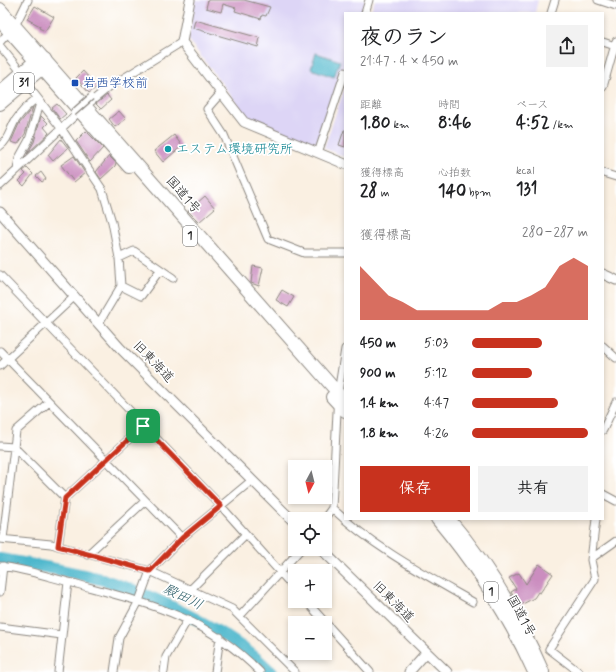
<!DOCTYPE html>
<html lang="ja">
<meta charset="utf-8">
<style>
body{margin:0;font-family:Mynerve,"Klee One",sans-serif;background:#f2f2f2;color:#202124;height:100vh;display:flex;flex-direction:column;font-size:15px;white-space:nowrap}
*{box-sizing:border-box;margin:0}
p{font-size:13px;color:#757577}
.icon{flex:none;width:22px;height:22px;fill:none;stroke:currentColor;stroke-width:2;stroke-linecap:round;stroke-linejoin:round}
.map{position:relative;flex:1;overflow:hidden}
.drawer{position:absolute;left:344px;top:12px;width:260px;height:508px;display:flex;flex-direction:column;background:#fff;border-radius:0px;box-shadow:0 2px 6px #0003}
.drawer>*{flex:none}
.needle{width:26px;rotate:187deg}
.buttons{position:absolute;left:288px;top:460px;display:grid;gap:8px}
.buttons a{display:grid;place-items:center;width:44px;height:44px;border-radius:0px;background:#fff;box-shadow:0 2px 6px #0003;font-size:20px}
.pin{position:absolute;display:grid;place-items:center;width:34px;height:34px;color:#fff;margin:-17px;border-radius:8px;box-shadow:0 2px 6px #0006}
.round{display:grid;place-items:center;flex:none;width:42px;height:42px;border-radius:0px;background:#f2f2f2}
.headline{display:flex;align-items:center;justify-content:space-between;height:68px;padding:0 16px}
h1{font-size:22px;font-weight:700;line-height:30px}
.figures{display:grid;grid-template-columns:repeat(3,1fr);gap:6px;height:68px;padding:4px 16px}
.figures div{display:grid;align-content:center}
.figures b{font-size:17px;font-weight:700}
.figures small{font-size:11px;font-weight:400}
.figures p{font-size:11px}
.chart{height:112px;padding:8px 16px}
.chart p{display:flex;justify-content:space-between}
.chart svg{width:100%;height:72px;margin-top:4px;fill:#c8321e;opacity:.7}
.button{display:flex;gap:8px;margin-top:auto;padding:8px 16px}
.button a{flex:1;height:46px;border-radius:0px;background:#c8321e;color:#fff;font-size:16px;font-weight:700;line-height:46px;text-align:center}
.button a+a{background:#f2f2f2;color:#202124}
ul{padding:0 16px;list-style:none;font-size:13px}
li{display:grid;grid-template-columns:64px 48px 1fr;align-items:center;height:30px}
li i{height:10px;border-radius:5px;background:#c8321e}
.map>svg:first-child{display:block}
.built{fill:#ddd5f6}
.water{fill:#4eb7cc;stroke:#356a74}
.lines{fill:none;stroke-linecap:round;stroke-linejoin:round}
.river{stroke:#4eb7cc;stroke-width:12}
.building{fill:#cb8dbf}
.minor-casing{stroke:#8b867f;stroke-width:9}
.tertiary-casing{stroke:#8b867f;stroke-width:11}
.primary-casing{stroke:#8b867f;stroke-width:14}
.trunk-casing{stroke:#8b867f;stroke-width:14}
.minor{stroke:#fff;stroke-width:7}
.tertiary{stroke:#fff;stroke-width:9}
.primary{stroke:#fff;stroke-width:12}
.trunk{stroke:#fff;stroke-width:12}
.pedestrian-bridge-casing{stroke:#8b867f;stroke-width:8;stroke-linecap:butt}
.pedestrian-bridge{stroke:#fff;stroke-width:5.5}
.route-casing{stroke:#fff;stroke-width:8}
.route{stroke:#c8321e;stroke-width:5}
.transit-dot{fill:#1a4fb4;stroke:#fff;stroke-width:1.5}
.culture-dot{fill:#0f9aa8;stroke:#fff;stroke-width:1.5}
.labels{text-anchor:middle;dominant-baseline:central;stroke-width:3.5;stroke-linejoin:round;paint-order:stroke}
.shield{fill:#fff;stroke:#606060;stroke-width:1}
.shield-label{font-size:12px;font-weight:bold;fill:#1c1c1c}
.transit-label{font-size:13px;fill:#164399;stroke:#fff;text-anchor:start}
.culture-label{font-size:13px;fill:#0d838f;stroke:#fff;text-anchor:start}
.street-label{font-size:13px;fill:#1c1c1c;stroke:#fff}
.water-label{font-size:14px;font-style:italic;fill:#32626b;stroke:#fff}
</style>
<div class="map">
<svg width="616" height="672" viewBox="0 0 616 672">
<rect width="100%" height="100%" fill="#fff"/>
<filter id="ink" filterUnits="userSpaceOnUse"><feTurbulence type="fractalNoise" baseFrequency=".025" numOctaves="2"/><feDisplacementMap in="SourceGraphic" scale="8" xChannelSelector="R" yChannelSelector="G"/><feConvolveMatrix kernelMatrix="1 2 1 2 8 2 1 2 1" color-interpolation-filters="sRGB"/></filter>
<filter id="wash" filterUnits="userSpaceOnUse"><feTurbulence type="fractalNoise" baseFrequency=".012" numOctaves="4" result="noise"/><feDisplacementMap in="SourceGraphic" scale="16" xChannelSelector="R" yChannelSelector="G"/><feGaussianBlur stdDeviation="0.9" result="paint"/><feColorMatrix in="noise" values="0 0 0 0 0 0 0 0 0 0 0 0 0 0 0 0 0 1.4 0 .05"/><feComposite in="paint" operator="in"/></filter>
<g filter="url(#wash)">
<rect width="100%" height="100%" fill="#faf0e2"/>
<path class="built" d="M195,0H366L361,13H345V63L318,146L247,117L188,39Z
M375,0H538L535,13H370Z
M345,87V157L324,148Z"/>
<path class="water" d="M316,53L340,61L334,77L311,69Z"/>
<g class="lines">
<path class="river" d="M0,559C36,565 72,571 107,581C158,597 235,634 271,672"/>
</g>
<g id="blocks">
<path class="building" d="M208,0H244L270,7L266,16L262,15L261,19L235,11L236,8L223,4L221,12L206,8Z
M35,6L54,17L45,31L39,28L40,26L27,19Z
M195,20L260,38L258,47L193,28Z
M83,71L97,87L89,93L76,78Z
M107,95L111,100L101,109L96,104Z
M57,104L66,114L60,119L52,108Z
M33,107L25,134L18,144L11,142L19,124Z
M119,111L126,119L115,127L109,119Z
M41,116L48,123L44,127L49,133L27,154L34,142Z
M344,130H345V147L339,145Z
M86,131L103,148L90,162L76,141Z
M174,135L182,146L163,162L154,151Z
M61,139L68,148L53,161L48,155Z
M74,156L85,173L74,182L61,165Z
M109,156L116,163L115,166L101,179L96,172Z
M27,168L33,174L24,186L19,181L26,174L23,171Z
M41,172L46,179L42,182L36,176Z
M205,196L215,208L199,222L188,211Z
M253,266L263,268L259,286L251,283Z
M282,290L294,297L288,307L276,300Z
M539,564L553,574L540,593L538,592L534,598L519,606L511,592L516,589L509,578L519,573L526,584Z"/>
</g>
</g>
<g filter="url(#ink)">
<use href="#blocks" fill-opacity="0" stroke="#8b867f" stroke-width="1"/>
<g class="lines">
<defs>
<path id="minor" d="M598,0L616,6
M365,13L369,0
M551,13L555,0
M15,26L28,0
M0,42L9,32
M603,42L615,46
M0,46L22,73
M25,82L61,128L102,189L112,222L119,258L121,286L99,323
M603,87L616,41
M221,93L207,109L224,135L268,239L304,253H345
M87,105L109,87L182,42
M0,146C8,141 10,129 15,121C21,112 28,105 37,98
M318,153L345,72
M17,170L19,158L29,140L40,103
M603,173L616,177
M0,186L80,111
M119,258L134,251L173,278
M0,275L221,506L295,589
M121,286L141,296L160,270
M603,346L616,358
M0,351L182,538
M0,366L75,296
M603,430L616,402
M0,446L14,447L65,498
M603,494L616,501
M332,508C373,547 424,574 473,602
M324,519L332,508L338,393L345,349
M0,539L51,544L150,571L232,609L295,672
M3,539L16,431L49,402
M58,546L65,498L143,426
M87,555L145,501
M592,558L616,541
M0,566C26,569 52,578 77,584C150,604 205,616 260,672
M190,590L246,534
M0,592L3,566
M306,601L370,672
M240,616L301,549
M0,627L62,635
M58,672L68,582
M114,672L119,638L139,601L150,571L182,538L251,481
M164,672L166,657L188,619
M215,672L220,637
M579,672L549,649L595,579L591,560L596,519"/>
<path id="tertiary" d="M190,0L182,42L244,122L345,164
M0,212L120,348L295,523
M603,274L616,280
M321,549L447,672
M409,672L426,653"/>
<path id="primary" d="M0,92L34,62L45,59
M0,104L41,69L45,59"/>
<path id="trunk" d="M0,9L345,401
M0,21L129,167
M332,397L345,411
M437,519C476,566 509,616 534,672
M449,519C488,564 519,617 543,672"/>
</defs>
<use href="#minor" class="minor-casing"/>
<use href="#tertiary" class="tertiary-casing"/>
<use href="#primary" class="primary-casing"/>
<use href="#trunk" class="trunk-casing"/>
<use href="#minor" class="minor"/>
<use href="#tertiary" class="tertiary"/>
<use href="#primary" class="primary"/>
<use href="#trunk" class="trunk"/>
<defs>
<path id="pedestrian-bridge" d="M73,113L91,97"/>
</defs>
<use href="#pedestrian-bridge" class="pedestrian-bridge-casing"/>
<use href="#pedestrian-bridge" class="pedestrian-bridge"/>
</g>
</g>
<g class="lines" filter="url(#ink)">
<defs>
<path id="route" d="M143,426L221,506L182,538L150,571L58,546L65,498Z"/>
</defs>
<use href="#route" class="route-casing"/>
<use href="#route" class="route"/>
</g>
<rect class="transit-dot" x="71" y="79" width="8" height="8" rx="2"/>
<circle class="culture-dot" cx="168" cy="149" r="4"/>
<g class="labels">
<g class="shield">
<rect x="14" y="73" width="20" height="20" rx="3"/>
<rect x="183" y="226" width="14" height="20" rx="3"/>
<rect x="484" y="582" width="14" height="20" rx="3"/>
</g>
<g class="shield-label">
<text x="24" y="83">31</text>
<text x="190" y="236">1</text>
<text x="491" y="592">1</text>
</g>
<g class="transit-label">
<text x="83" y="83">岩西学校前</text>
</g>
<g class="culture-label">
<text x="176" y="149">エステム環境研究所</text>
</g>
<g class="street-label">
<text transform="translate(183 195) rotate(49)">国道1号</text>
<text transform="translate(153 362) rotate(46)">旧東海道</text>
<text transform="translate(393 602) rotate(45)">旧東海道</text>
<text transform="translate(521 616) rotate(61)">国道1号</text>
</g>
<g class="water-label">
<text transform="translate(183 597) rotate(26)">殿田川</text>
</g>
</g>
</svg>
<div class="buttons">
<a><svg class="needle" viewBox="-14 -14 28 28"><path d="M0-13l5 13h-10z" fill="#e53935"/><path d="M0 13l5-13h-10z" fill="#757577"/></svg></a>
<a><svg class="icon" aria-label="locate" viewBox="0 0 24 24"><circle cx="12" cy="12" r="6"/><path d="M12 2v4M12 18v4M2 12h4M18 12h4"/></svg></a>
<a>+</a>
<a>−</a>
</div>
<div class="pin" style="left:143px;top:426px;background:#1e9e55"><svg class="icon" aria-label="arrive" viewBox="0 0 24 24"><path d="M6 21V4h12l-3 4 3 4H6"/></svg></div>
<section class="drawer">
<div class="headline"><div><h1>夜のラン</h1><p>21:47 · 4 × 450 m</p></div><a class="round"><svg class="icon" aria-label="share" viewBox="0 0 24 24"><path d="M12 15V3M7 8l5-5 5 5M5 13v7h14v-7"/></svg></a></div>
<div class="figures">
<div><p>距離</p><b>1.80<small> km</small></b></div>
<div><p>時間</p><b>8:46</b></div>
<div><p>ペース</p><b>4:52<small> /km</small></b></div>
</div>
<div class="figures">
<div><p>獲得標高</p><b>28<small> m</small></b></div>
<div><p>心拍数</p><b>140<small> bpm</small></b></div>
<div><p>kcal</p><b>131</b></div>
</div>
<div class="chart"><p><span>獲得標高</span>280–287 m</p>
<svg viewBox="0 0 160 44" preserveAspectRatio="none"><path d="M0 44V11L10 20L20 29L30 33L40 38L50 38L60 38L70 38L80 38L90 38L100 33L110 33L120 29L130 24L140 11L150 6L160 11V44z"/></svg>
</div>
<ul>
<li><b>450 m</b>5:03<i style="width:60%"></i></li>
<li><b>900 m</b>5:12<i style="width:52%"></i></li>
<li><b>1.4 km</b>4:47<i style="width:74%"></i></li>
<li><b>1.8 km</b>4:26<i style="width:100%"></i></li>
</ul>
<div class="button"><a>保存</a><a>共有</a></div>
</section>
</div>
